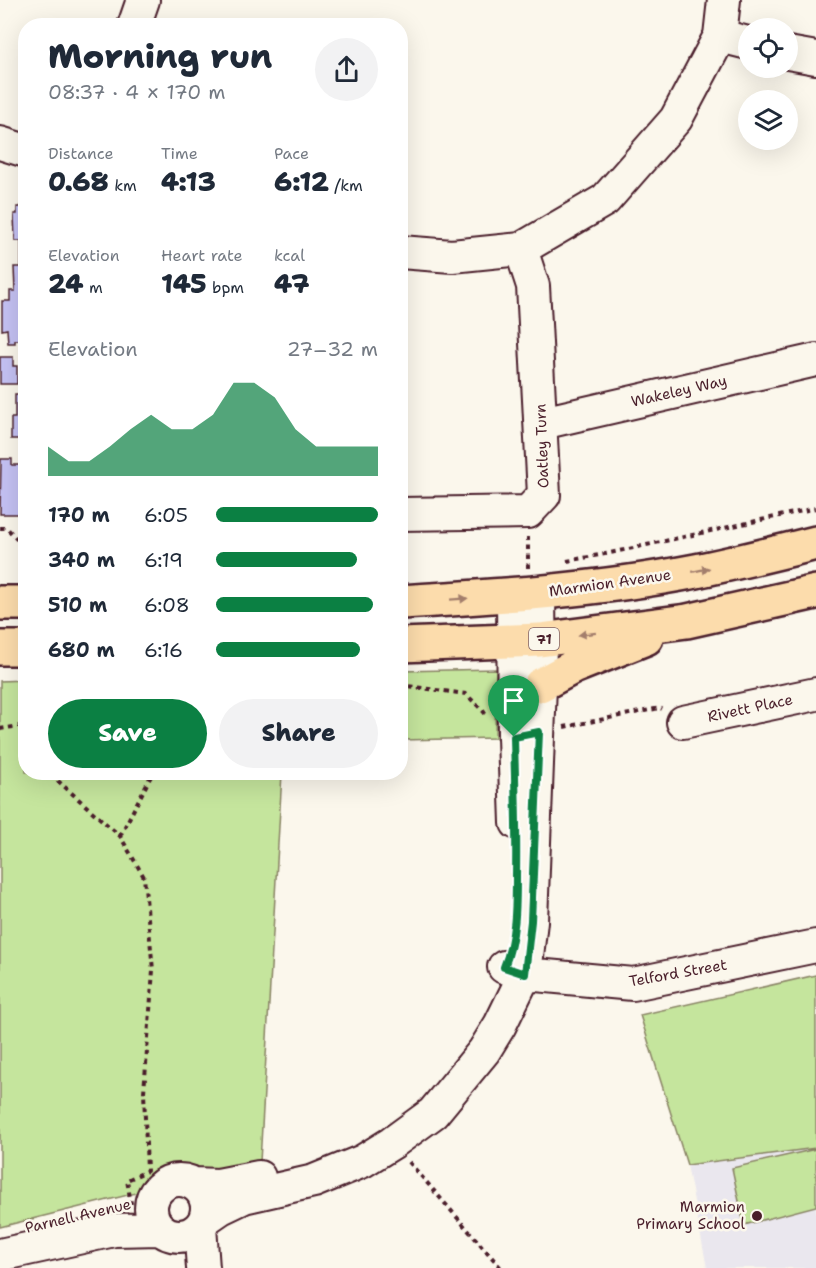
<!DOCTYPE html>
<meta charset="utf-8">
<style>
body{margin:0;font-family:"Shantell Sans",sans-serif;background:#f2f2f3;color:#1f2937;height:100vh;display:flex;flex-direction:column;font-size:22px;white-space:nowrap}
*{box-sizing:border-box;margin:0}
p{font-size:20px;color:#747a83}
.icon{flex:none;width:33px;height:33px;fill:none;stroke:currentColor;stroke-width:2;stroke-linecap:round;stroke-linejoin:round}
.map{position:relative;flex:1;overflow:hidden}
.panel{position:absolute;left:18px;top:18px;width:390px;height:762px;display:flex;flex-direction:column;background:#fff;border-radius:24px;box-shadow:0 6px 24px #0002}
.panel>*{flex:none}
.buttons{position:absolute;left:738px;top:18px;display:grid;gap:12px}
.buttons a{display:grid;place-items:center;width:60px;height:60px;border-radius:50%;background:#fff;box-shadow:0 6px 24px #0002;font-size:30px}
.pin{position:absolute;display:grid;place-items:center;width:51px;height:51px;color:#fff;margin:-62px -26px;border-radius:50% 50% 50% 0;rotate:-45deg;box-shadow:0 0 6px #0007}
.pin .icon{rotate:45deg}
.round{display:grid;place-items:center;flex:none;width:63px;height:63px;border-radius:32px;background:#f2f2f3}
.head{display:flex;align-items:center;justify-content:space-between;height:102px;padding:0 30px}
h1{font-size:33px;font-weight:800;line-height:45px}
.stats{display:grid;grid-template-columns:repeat(3,1fr);gap:9px;height:102px;padding:6px 30px}
.stats div{display:grid;align-content:center}
.stats b{font-size:26px;font-weight:800}
.stats small{font-size:16px;font-weight:400}
.stats p{font-size:16px}
.chart{height:168px;padding:12px 30px}
.chart p{display:flex;justify-content:space-between}
.chart svg{width:100%;height:108px;margin-top:6px;fill:#0b8043;opacity:.7}
.action{display:flex;gap:12px;margin-top:auto;padding:12px 30px}
.action a{flex:1;height:69px;border-radius:36px;background:#0b8043;color:#fff;font-size:24px;font-weight:800;line-height:69px;text-align:center}
.action a+a{background:#f2f2f3;color:#1f2937}
ul{padding:0 30px;list-style:none;font-size:20px}
li{display:grid;grid-template-columns:96px 72px 1fr;align-items:center;height:45px}
li i{height:15px;border-radius:8px;background:#0b8043}
.map>svg:first-child{display:block}
.built{fill:#eae7ee}
.green{fill:#c5e59d;stroke:#888264;stroke-width:1.5}
.building{fill:#c4c1f3;stroke:#4a1f2b;stroke-width:1.5}
.lines{fill:none;stroke-linecap:round;stroke-linejoin:round}
.minor-casing{stroke:#4a1f2b;stroke-width:36}
.highway-casing{stroke:#4a1f2b;stroke-width:38}
.path{stroke:#4a1f2b;stroke-width:4;stroke-dasharray:4.5 4.5;stroke-linecap:butt}
.minor{stroke:#fbf7ec;stroke-width:32}
.highway{stroke:#fcdcac;stroke-width:33}
.oneway{fill:#a37e6c}
.route-casing{stroke:#fff;stroke-width:12}
.route{stroke:#0b8043;stroke-width:8}
.poi-dot{fill:#4a1f2b;stroke:#fbf7ec;stroke-width:2}
.labels{text-anchor:middle;dominant-baseline:central;stroke-width:5;stroke-linejoin:round;paint-order:stroke}
.shield{fill:#fbf7ec;stroke:#7f6065;stroke-width:1.5}
.shield-label{font-size:14px;font-weight:bold;fill:#4a1f2b}
.street-label{font-size:15px;fill:#4a1f2b;stroke:#fbf7ec}
.poi-label{font-size:15px;fill:#4a1f2b;stroke:#fbf7ec;text-anchor:end}
</style>
<div class="map">
<svg width="816" height="1268" viewBox="0 0 816 1268">
<rect width="100%" height="100%" fill="#fbf7ec"/>
<filter id="ink" filterUnits="userSpaceOnUse"><feTurbulence type="fractalNoise" baseFrequency=".0167" numOctaves="2"/><feDisplacementMap in="SourceGraphic" scale="12" xChannelSelector="R" yChannelSelector="G"/><feConvolveMatrix kernelMatrix="1 2 1 2 8 2 1 2 1" color-interpolation-filters="sRGB"/></filter>
<g filter="url(#ink)">
<path class="built" d="M816,1148V1268H707L687,1165Z"/>
<path class="green" d="M496,669L495,738L401,740V671Z
M25,680L26,772L282,773L260,1162L0,1227V681Z
M816,975V1148L687,1165L640,1015Z
M816,1149V1206L744,1225L732,1168Z"/>
<path class="building" d="M21,196H26V264L21,265V241H15L14,214H17V207H21Z
M14,267H26V340H15V343H8L7,329L2,330V301H10V291H15Z
M0,357H13V366H17V384H0Z
M15,394H26V434H22L21,439H11V418H15Z
M1,459H12V465H22V514H0Z"/>
<g class="lines">
<defs>
<path id="minor" d="M134,26L143,0
M720,36L748,43
M788,53L816,58
M0,143L26,151
M400,252L452,256L521,249L605,200L676,119L720,36L724,0
M542,423L816,360
M400,514L528,512L544,495L533,286L521,249
M513,595L514,737L517,823
M683,722L816,694
M504,967L525,974L633,984L816,946
M151 1208a28 28 0 1 1 56 0a28 28 0 1 1-56 0Z
M194,1184L218,1185L259,1177
M205,1219L221,1208L244,1197L314,1181L363,1161L392,1143L433,1113L484,1051L500,1025L525,974L531,921L540,685L539,593
M200,1227L203,1268
M0,1255L114,1230L160,1229"/>
<path id="highway" d="M400,602C499,596 599,590 696,571C736,563 776,553 816,543
M0,603H26
M400,645L540,640L687,621L816,592
M0,648H26
M540,685L573,667L646,638"/>
</defs>
<use href="#minor" class="minor-casing"/>
<use href="#highway" class="highway-casing"/>
<path class="path" d="M0,528H7L26,550
M567,561L610,553L816,508
M528,568V537
M400,685L466,694L484,712L487,717
M23,692L26,698
M564,727L660,708L662,709
M0,729L26,725
M56,772L58,781L120,836L144,877L153,970L144,1092L147,1171L127,1180L131,1204
M120,836L153,772
M409,1162L501,1268"/>
<use href="#minor" class="minor"/>
<use href="#highway" class="highway"/>
</g>
<defs><path id="oneway-solid" d="M-6-.8H1V-3.2L6.5 0L1 3.2V.8H-6Z" transform="scale(1.5)"/></defs>
<g class="oneway">
<use href="#oneway-solid" transform="translate(701 570) rotate(-12)"/>
<use href="#oneway-solid" transform="translate(459 599) rotate(-4)"/>
<use href="#oneway-solid" transform="translate(587 634) rotate(173)"/>
</g>
</g>
<g class="lines" filter="url(#ink)">
<defs>
<path id="route" d="M539,732L531,921L525,974L504,967C516,938 516,906 516,876C517,829 515,783 514,737Z"/>
</defs>
<use href="#route" class="route-casing"/>
<use href="#route" class="route"/>
</g>
<circle class="poi-dot" cx="757" cy="1216" r="6"/>
<g class="labels">
<rect class="shield" x="529" y="628" width="30" height="22" rx="4.5"/>
<g class="shield-label">
<text x="544" y="639">71</text>
</g>
<g class="street-label">
<text transform="translate(679 391) rotate(-13)">Wakeley Way</text>
<text transform="translate(542 446) rotate(-92)">Oatley Turn</text>
<text transform="translate(610 583) rotate(-8)">Marmion Avenue</text>
<text transform="translate(750 708) rotate(-12)">Rivett Place</text>
<text transform="translate(678 973) rotate(-10)">Telford Street</text>
<text transform="translate(78 1216) rotate(-13)">Parnell Avenue</text>
</g>
<g class="poi-label">
<text x="745" y="1207">Marmion<tspan x="745" dy="17">Primary School</tspan></text>
</g>
</g>
</svg>
<div class="buttons">
<a><svg class="icon" aria-label="locate" viewBox="0 0 24 24"><circle cx="12" cy="12" r="6"/><path d="M12 2v4M12 18v4M2 12h4M18 12h4"/></svg></a>
<a><svg class="icon" aria-label="layers" viewBox="0 0 24 24"><path d="M12 4l9 5-9 5-9-5zM3 14l9 5 9-5"/></svg></a>
</div>
<div class="pin" style="left:514px;top:737px;background:#1e9e55"><svg class="icon" aria-label="arrive" viewBox="0 0 24 24"><path d="M6 21V4h12l-3 4 3 4H6"/></svg></div>
<section class="panel">
<div class="head"><div><h1>Morning run</h1><p>08:37 · 4 × 170 m</p></div><a class="round"><svg class="icon" aria-label="share" viewBox="0 0 24 24"><path d="M12 15V3M7 8l5-5 5 5M5 13v7h14v-7"/></svg></a></div>
<div class="stats">
<div><p>Distance</p><b>0.68<small> km</small></b></div>
<div><p>Time</p><b>4:13</b></div>
<div><p>Pace</p><b>6:12<small> /km</small></b></div>
</div>
<div class="stats">
<div><p>Elevation</p><b>24<small> m</small></b></div>
<div><p>Heart rate</p><b>145<small> bpm</small></b></div>
<div><p>kcal</p><b>47</b></div>
</div>
<div class="chart"><p><span>Elevation</span>27–32 m</p>
<svg viewBox="0 0 160 44" preserveAspectRatio="none"><path d="M0 44V32L10 38L20 38L30 32L40 25L50 19L60 25L70 25L80 19L90 6L100 6L110 12L120 25L130 32L140 32L150 32L160 32V44z"/></svg>
</div>
<ul>
<li><b>170 m</b>6:05<i style="width:100%"></i></li>
<li><b>340 m</b>6:19<i style="width:87%"></i></li>
<li><b>510 m</b>6:08<i style="width:97%"></i></li>
<li><b>680 m</b>6:16<i style="width:89%"></i></li>
</ul>
<div class="action"><a>Save</a><a>Share</a></div>
</section>
</div>
